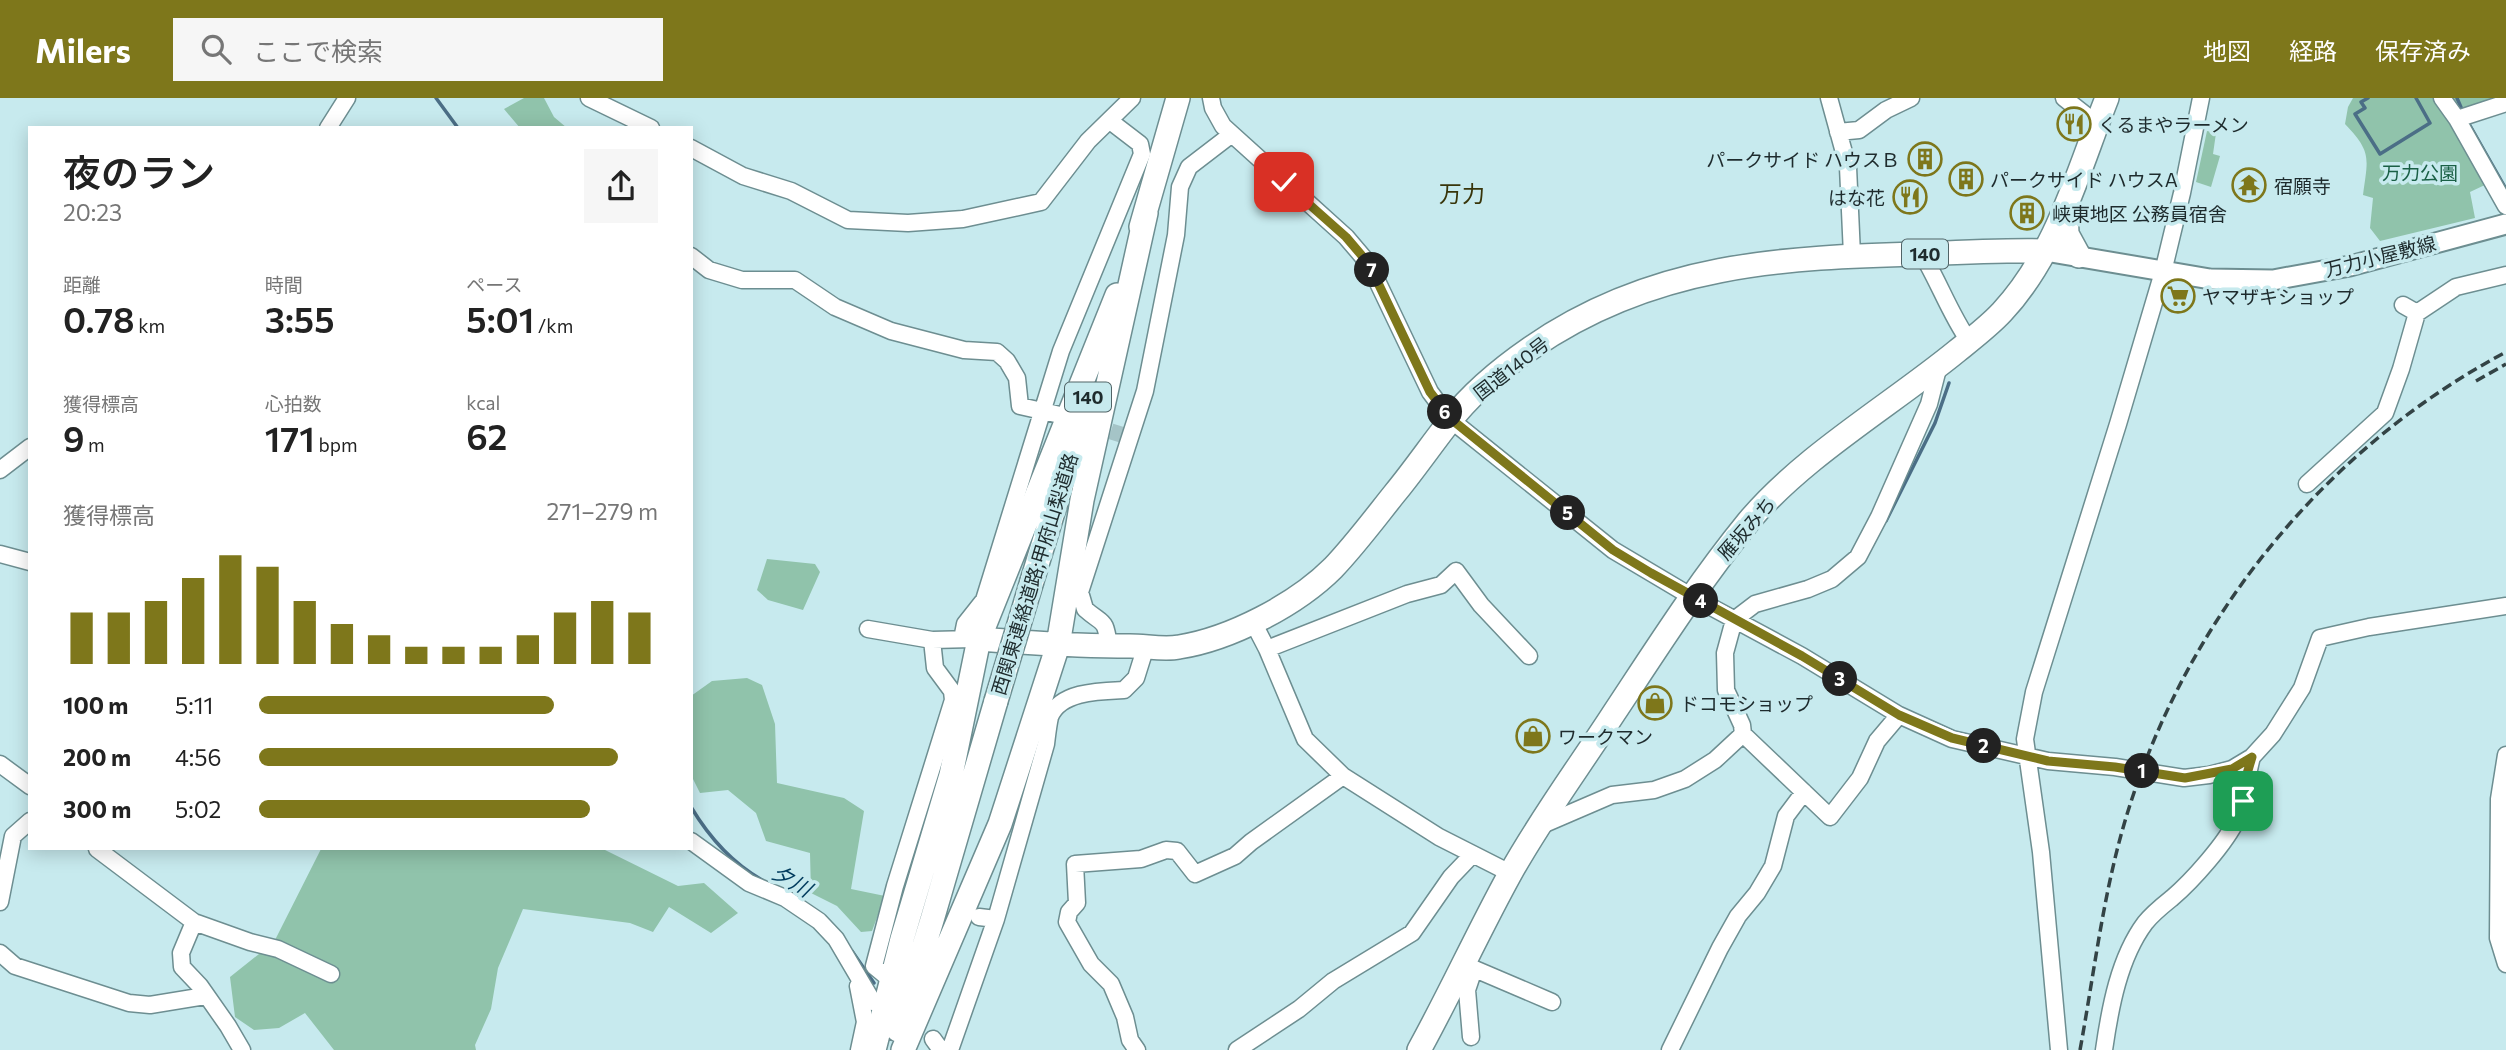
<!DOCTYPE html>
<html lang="ja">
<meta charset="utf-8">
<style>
body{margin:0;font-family:Commissioner,"Noto Sans JP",sans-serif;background:#f6f6f6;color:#222;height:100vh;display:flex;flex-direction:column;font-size:26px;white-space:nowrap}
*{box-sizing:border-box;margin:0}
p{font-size:23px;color:#767676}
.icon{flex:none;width:38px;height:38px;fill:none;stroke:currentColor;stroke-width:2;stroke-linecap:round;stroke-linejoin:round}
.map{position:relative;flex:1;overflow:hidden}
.sheet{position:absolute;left:28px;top:28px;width:665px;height:724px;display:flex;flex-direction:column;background:#fff;border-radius:0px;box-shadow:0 4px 18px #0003}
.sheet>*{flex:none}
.pin{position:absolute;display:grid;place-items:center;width:60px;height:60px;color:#fff;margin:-30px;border-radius:14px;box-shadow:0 4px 10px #0006}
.km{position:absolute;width:35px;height:35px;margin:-18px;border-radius:50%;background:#222;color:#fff;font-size:19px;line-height:35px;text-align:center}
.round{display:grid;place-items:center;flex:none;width:74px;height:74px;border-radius:0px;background:#f6f6f6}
.overview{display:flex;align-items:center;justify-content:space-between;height:119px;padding:0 35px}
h1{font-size:38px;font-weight:600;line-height:52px}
.figures{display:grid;grid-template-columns:repeat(3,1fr);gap:10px;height:119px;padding:7px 35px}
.figures div{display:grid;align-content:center}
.figures b{font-size:35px;font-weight:600}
.figures small{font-size:19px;font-weight:400}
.figures p{font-size:19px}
.chart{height:196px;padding:14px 35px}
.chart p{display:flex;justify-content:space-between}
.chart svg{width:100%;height:126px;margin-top:7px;stroke:#7e771b;stroke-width:6}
ul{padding:0 35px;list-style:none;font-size:23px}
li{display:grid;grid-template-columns:112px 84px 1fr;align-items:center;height:52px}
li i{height:18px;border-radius:9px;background:#7e771b}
header{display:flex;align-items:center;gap:42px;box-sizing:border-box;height:98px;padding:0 35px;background:#7e771b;color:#fff}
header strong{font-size:33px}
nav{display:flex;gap:38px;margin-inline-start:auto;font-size:24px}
.search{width:490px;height:63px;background:#f6f6f6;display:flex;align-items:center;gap:18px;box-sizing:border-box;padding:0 24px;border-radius:0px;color:#767676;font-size:26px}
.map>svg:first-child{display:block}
.green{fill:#90c3ab}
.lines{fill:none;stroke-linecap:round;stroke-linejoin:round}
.stream{stroke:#4b6e86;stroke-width:3.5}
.minor-tunnel{stroke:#a5c4c7;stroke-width:16;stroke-dasharray:16 8;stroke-linecap:butt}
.minor-casing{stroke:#6d8e91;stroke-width:19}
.major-casing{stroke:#6d8e91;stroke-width:23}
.highway-casing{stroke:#6d8e91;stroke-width:26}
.minor{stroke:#fff;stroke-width:16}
.major{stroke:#fff;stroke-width:19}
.highway{stroke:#fff;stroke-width:23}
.rail{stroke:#334345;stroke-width:3.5;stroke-dasharray:10 5;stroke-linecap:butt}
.highway-bridge-casing{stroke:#6d8e91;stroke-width:26;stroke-linecap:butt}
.highway-bridge{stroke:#fff;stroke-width:23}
.route-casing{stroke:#fff;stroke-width:14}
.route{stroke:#7e771b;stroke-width:9}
.labels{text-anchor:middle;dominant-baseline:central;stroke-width:7;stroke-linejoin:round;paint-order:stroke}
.shield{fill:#c7eaee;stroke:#516467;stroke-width:2}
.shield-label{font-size:18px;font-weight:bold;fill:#1e2b2d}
.poi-label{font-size:19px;fill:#1e2b2d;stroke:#c7eaee;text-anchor:start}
.park-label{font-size:19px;fill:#1a6046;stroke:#c7eaee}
.street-label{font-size:19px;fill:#1e2b2d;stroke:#c7eaee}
.water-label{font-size:21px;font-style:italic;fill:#013b5d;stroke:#c7eaee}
.quarter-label{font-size:23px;fill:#38350a;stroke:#c7eaee}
</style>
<header>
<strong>Milers</strong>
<div class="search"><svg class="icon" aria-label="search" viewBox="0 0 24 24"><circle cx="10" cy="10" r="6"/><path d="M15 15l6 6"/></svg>ここで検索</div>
<nav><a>地図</a><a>経路</a><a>保存済み</a></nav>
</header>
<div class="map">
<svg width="2506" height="952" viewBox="0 0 2506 952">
<rect width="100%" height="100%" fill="#c7eaee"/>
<path class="green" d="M524,0H544L554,19L567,30H520L504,11Z
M2353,0H2499L2459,15L2489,85L2470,94L2475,120L2380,143L2370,130L2373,100L2363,97C2368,60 2372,54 2345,26L2348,9Z
M2207,33L2216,35L2213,56L2220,58L2211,89L2196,84Z
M767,461L815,466L820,474L803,512L768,502L757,492Z
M747,580L762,587L775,626L777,685L844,700L864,713L851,791L885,798L872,833L861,834L837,808L811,795L810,755L766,743L756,715L728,692L700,695L691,677V598L712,583Z
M321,751H603L678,788L704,785L738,815L711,835L669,809L653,834L630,825L523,811L498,870L491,911L475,947L476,952H334L305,915L279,930L254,932L235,919L230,879L274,844Z"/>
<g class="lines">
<path class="stream" d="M436,0L458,30
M2368,0L2361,4L2365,10L2355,16L2380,56L2430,25L2416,0
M2457,0L2463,14
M2468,24L2506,91
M1886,423L1935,325L1949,285
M691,709C709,739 732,765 762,782
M852,853L874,885"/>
<path class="minor-tunnel" d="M1088,326L1129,339"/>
<defs>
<path id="minor" d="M589,0L651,30
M1211,0L1213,10L1223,28L1346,139L1369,166L1430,294L1451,322L1613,452L1687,496L1802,558L1899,617L1952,641L2048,663L2115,669L2184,680L2209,677L2232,671L2252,659L2273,636L2302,590L2320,540L2369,529L2506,508
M1829,0L1848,69L1852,157
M2064,0L2097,26
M2442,0L2457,21L2506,108
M2457,21L2506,5
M328,30L347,0
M1838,34L1859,32L1886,12L1911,0
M691,50L743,78L791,93L848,122L908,125L963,121L1041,104L1088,43L1132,0
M1922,156C1939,184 1950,216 1969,243
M691,158L709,172L742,182H795L835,209L891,233L964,252L997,254L1007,263L1017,280L1020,308L1060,317
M2417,215L2456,189L2506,177
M0,372L30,349
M2307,386L2385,315L2401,271L2417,215L2403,207
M0,456L30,464
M1253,524L1267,551L1305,641L1343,678L1439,739L1510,775
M868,531L932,542L973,541
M962,541L965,526L984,502L1061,253L1142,56L1140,46L1110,23
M1109,548C1105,519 1104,528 1085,511L1080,494L1145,293L1176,137L1180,89L1189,69L1232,36
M1267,551L1407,496L1441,487L1456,473L1481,507L1529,558
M1899,617L1877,643L1860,680L1830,719L1743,636L1742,627L1726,592L1725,555L1734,522L1755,506L1808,491L1832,481L1858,459L1879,419L1929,306L1939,267
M2506,657L2499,701L2498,840L2506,866
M0,666L30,688
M1540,728L1612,697L1654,692L1685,681L1715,662L1743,636
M691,743L749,785L785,800L819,823L836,841L873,904
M97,751L194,824L181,855L182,869L200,888L228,928L242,952
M0,804L13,738L30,723
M979,819L996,821
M194,824L250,844L278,851L331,876
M0,855L15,868L129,905L150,907L205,898
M1463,866L1552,904
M886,878L874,868L895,788L953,602L952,593L935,570L932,542
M858,888L865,924L859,952
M1471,939L1467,892L1474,871
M933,941L941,952
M950,952L996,821L1046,646C1047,638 1048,628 1050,619C1060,593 1101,593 1124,592L1136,580L1146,548
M1137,952L1130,942L1125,919L1111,886L1091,866L1067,824L1069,814L1077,805L1075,766L1141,761L1166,752L1177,753L1195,776L1235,758L1251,744L1343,678
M1237,952L1299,911L1333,883L1412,835L1451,779L1472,757
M1670,952L1720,850L1738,818L1757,795L1773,768L1786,718L1804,694
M2059,952L2041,754L2025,641L2034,594L2118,326L2163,174L2182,95L2201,0
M2104,952C2110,910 2119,860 2145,825C2153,815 2162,808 2172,800C2192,783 2226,745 2237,721C2246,702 2246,680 2252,659"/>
<path id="major" d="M2045,153L2210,181L2273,182L2350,168L2506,126"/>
<path id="highway" d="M2066,111L2067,136L2079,158
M1141,129L1178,0
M1032,483L1082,319
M979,541C1030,545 1080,548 1130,548C1146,548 1164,552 1179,549C1230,541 1296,507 1333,470C1355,447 1375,420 1395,395C1414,372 1431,347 1450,323C1471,296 1502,270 1531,250C1652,166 1783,159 1924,156C1965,154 2005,152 2045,153
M898,932L932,822L996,603
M874,952L902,841L951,677L979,541L1117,197
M903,952L1000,726L1058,547L1082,402L1146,115
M1419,952C1451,894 1478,834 1510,776C1541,720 1579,669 1614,615C1657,550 1699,484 1748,424C1802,359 1891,307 1957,253C1972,241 1989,228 2002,214C2057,155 2078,73 2107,0"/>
</defs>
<use href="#minor" class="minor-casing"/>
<use href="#major" class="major-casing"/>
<use href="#highway" class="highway-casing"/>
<use href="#minor" class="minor"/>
<use href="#major" class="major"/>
<use href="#highway" class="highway"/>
<path class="rail" d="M2476,283L2506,266
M2080,952C2094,876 2103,797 2125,723C2184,524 2323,351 2506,254"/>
<defs>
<path id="highway-bridge" d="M996,603L1032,483"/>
</defs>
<use href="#highway-bridge" class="highway-bridge-casing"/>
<use href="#highway-bridge" class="highway-bridge"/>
</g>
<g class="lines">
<defs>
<path id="route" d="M1284,84L1346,139L1369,166L1430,294L1451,321L1613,452L1651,475L1802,558L1899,617L1952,640L2048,663L2115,669L2185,680L2232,671L2252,659L2246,679L2243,703"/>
</defs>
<use href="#route" class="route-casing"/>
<use href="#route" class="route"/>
</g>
<defs>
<symbol id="restaurant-ring" viewBox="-11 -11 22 22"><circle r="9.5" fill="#c7eaee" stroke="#7e771b" stroke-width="1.5"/><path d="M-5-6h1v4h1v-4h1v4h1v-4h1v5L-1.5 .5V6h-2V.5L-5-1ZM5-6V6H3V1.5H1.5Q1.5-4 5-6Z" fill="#7e771b"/></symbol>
<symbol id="building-ring" viewBox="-11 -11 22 22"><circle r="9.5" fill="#c7eaee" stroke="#7e771b" stroke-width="1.5"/><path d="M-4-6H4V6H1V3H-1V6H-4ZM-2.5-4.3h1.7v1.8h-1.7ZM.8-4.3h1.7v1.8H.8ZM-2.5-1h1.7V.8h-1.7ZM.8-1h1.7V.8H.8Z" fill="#7e771b"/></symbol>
<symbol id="temple-ring" viewBox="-11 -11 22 22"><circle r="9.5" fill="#c7eaee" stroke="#7e771b" stroke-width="1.5"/><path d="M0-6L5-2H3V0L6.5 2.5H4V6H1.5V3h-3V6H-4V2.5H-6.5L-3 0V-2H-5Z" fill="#7e771b"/></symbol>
<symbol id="supermarket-ring" viewBox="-11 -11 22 22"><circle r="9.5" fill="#c7eaee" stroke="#7e771b" stroke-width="1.5"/><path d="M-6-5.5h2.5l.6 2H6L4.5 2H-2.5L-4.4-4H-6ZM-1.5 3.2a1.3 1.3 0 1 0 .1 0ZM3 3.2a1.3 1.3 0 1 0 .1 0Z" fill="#7e771b"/></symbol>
<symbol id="shop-ring" viewBox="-11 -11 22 22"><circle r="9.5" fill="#c7eaee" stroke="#7e771b" stroke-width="1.5"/><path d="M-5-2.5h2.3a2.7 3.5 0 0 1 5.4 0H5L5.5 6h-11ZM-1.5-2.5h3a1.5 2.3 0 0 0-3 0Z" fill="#7e771b"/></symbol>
</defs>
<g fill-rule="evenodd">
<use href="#restaurant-ring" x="2055" y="7" width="38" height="38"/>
<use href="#building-ring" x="1906" y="42" width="38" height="38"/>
<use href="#building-ring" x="1947" y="62" width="38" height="38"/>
<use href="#temple-ring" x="2230" y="68" width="38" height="38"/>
<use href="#restaurant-ring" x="1891" y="80" width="38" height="38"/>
<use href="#building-ring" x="2008" y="96" width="38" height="38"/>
<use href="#supermarket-ring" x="2159" y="179" width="38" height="38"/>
<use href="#shop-ring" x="1636" y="586" width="38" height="38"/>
<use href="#shop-ring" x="1514" y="619" width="38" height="38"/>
</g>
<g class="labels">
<g class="shield">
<rect x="1902" y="141.5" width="46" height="29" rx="5"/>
<rect x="1065" y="284.5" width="46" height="29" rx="5"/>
</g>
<g class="shield-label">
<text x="1925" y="156">140</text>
<text x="1088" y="299">140</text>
</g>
<g class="poi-label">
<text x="2098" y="26">くるまやラーメン</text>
<text x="1900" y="61" text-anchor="end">パークサイド ハウスＢ</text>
<text x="1990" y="81">パークサイド ハウスA</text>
<text x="2274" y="87">宿願寺</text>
<text x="1885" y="99" text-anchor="end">はな花</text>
<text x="2052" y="115">峡東地区 公務員宿舎</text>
<text x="2202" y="198">ヤマザキショップ</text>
<text x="1680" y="605">ドコモショップ</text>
<text x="1558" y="638">ワークマン</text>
</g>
<g class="park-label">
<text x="2420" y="74">万力公園</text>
</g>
<g class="street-label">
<text transform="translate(2380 158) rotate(-14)">万力小屋敷線</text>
<text transform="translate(1511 270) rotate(-38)">国道140号</text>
<text transform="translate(1746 430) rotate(-49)">雁坂みち</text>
<text transform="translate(1034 476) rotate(-73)">西関東連絡道路;甲府山梨道路</text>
</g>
<g class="water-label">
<text transform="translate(792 782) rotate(30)">夕川</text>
</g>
<g class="quarter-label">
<text x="1462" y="95">万力</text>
</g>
</g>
</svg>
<div class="pin" style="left:2243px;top:703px;background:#1e9e55"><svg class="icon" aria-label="arrive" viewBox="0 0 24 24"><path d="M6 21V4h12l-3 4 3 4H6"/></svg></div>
<div class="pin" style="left:1284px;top:84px;background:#d93025"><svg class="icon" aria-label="check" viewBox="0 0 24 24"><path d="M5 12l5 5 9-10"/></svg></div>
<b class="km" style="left:2142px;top:673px">1</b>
<b class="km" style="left:1984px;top:648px">2</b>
<b class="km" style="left:1840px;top:581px">3</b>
<b class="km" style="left:1701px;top:503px">4</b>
<b class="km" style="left:1568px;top:415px">5</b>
<b class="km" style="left:1445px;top:314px">6</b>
<b class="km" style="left:1372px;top:172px">7</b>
<section class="sheet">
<div class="overview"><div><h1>夜のラン</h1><p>20:23</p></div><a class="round"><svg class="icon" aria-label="share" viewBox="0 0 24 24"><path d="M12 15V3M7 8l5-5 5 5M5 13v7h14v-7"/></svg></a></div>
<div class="figures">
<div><p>距離</p><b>0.78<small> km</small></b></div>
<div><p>時間</p><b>3:55</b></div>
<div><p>ペース</p><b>5:01<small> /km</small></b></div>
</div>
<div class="figures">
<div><p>獲得標高</p><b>9<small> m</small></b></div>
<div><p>心拍数</p><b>171<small> bpm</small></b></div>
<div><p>kcal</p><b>62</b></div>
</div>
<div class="chart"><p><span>獲得標高</span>271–279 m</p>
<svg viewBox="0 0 160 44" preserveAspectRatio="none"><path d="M5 44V26M15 44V26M25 44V22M35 44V14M45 44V6M55 44V10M65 44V22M75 44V30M85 44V34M95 44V38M105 44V38M115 44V38M125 44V34M135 44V26M145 44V22M155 44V26"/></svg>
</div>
<ul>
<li><b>100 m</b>5:11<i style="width:74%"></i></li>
<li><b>200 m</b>4:56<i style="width:90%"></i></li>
<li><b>300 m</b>5:02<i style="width:83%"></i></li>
</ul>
</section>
</div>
